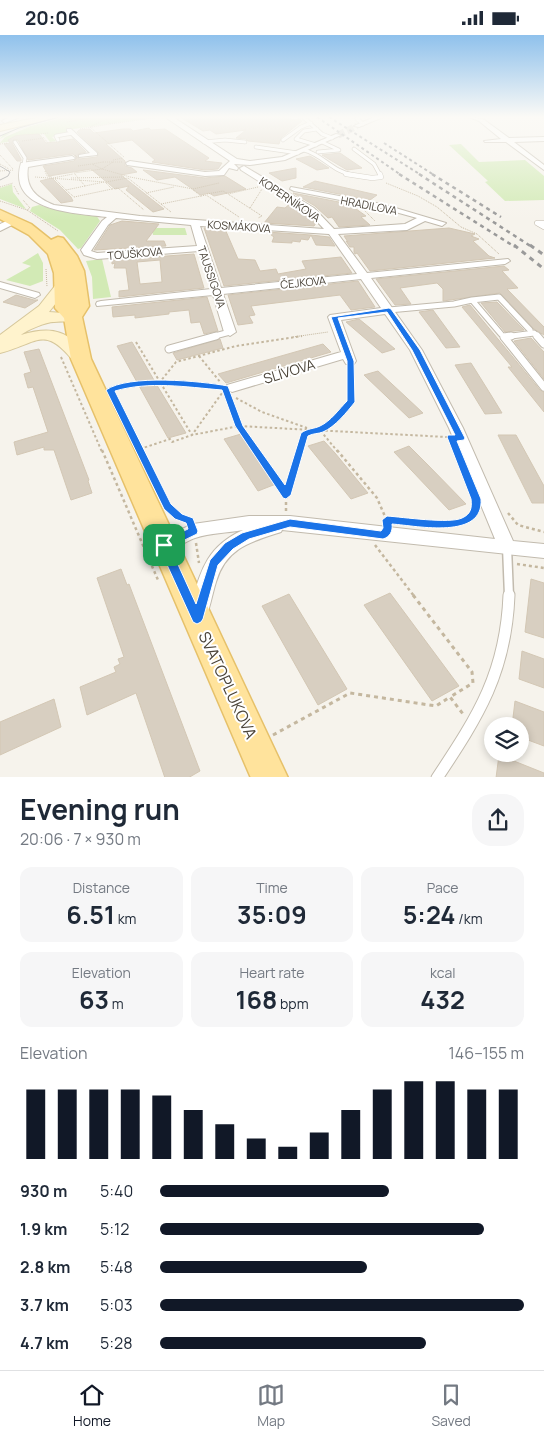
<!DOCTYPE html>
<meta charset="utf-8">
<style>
body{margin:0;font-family:Manrope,sans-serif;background:#f6f6f7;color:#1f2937;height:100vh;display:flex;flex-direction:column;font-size:19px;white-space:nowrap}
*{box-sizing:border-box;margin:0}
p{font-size:16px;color:#747a83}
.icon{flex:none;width:28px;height:28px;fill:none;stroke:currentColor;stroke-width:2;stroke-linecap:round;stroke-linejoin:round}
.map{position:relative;height:742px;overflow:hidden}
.side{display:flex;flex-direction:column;background:#fff;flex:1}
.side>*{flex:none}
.tools{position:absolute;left:484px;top:682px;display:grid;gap:10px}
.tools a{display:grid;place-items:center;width:45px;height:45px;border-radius:50%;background:#fff;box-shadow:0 2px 8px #0003;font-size:25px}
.pin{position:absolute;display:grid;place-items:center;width:42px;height:42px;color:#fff;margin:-21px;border-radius:10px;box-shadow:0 2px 8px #0006}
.round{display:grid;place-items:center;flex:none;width:52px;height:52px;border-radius:20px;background:#f6f6f7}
.overview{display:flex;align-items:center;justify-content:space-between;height:85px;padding:0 20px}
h1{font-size:28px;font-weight:700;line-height:38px}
.metrics{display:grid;grid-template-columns:repeat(3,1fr);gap:8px;height:85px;padding:5px 20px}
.metrics div{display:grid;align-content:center;border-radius:12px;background:#f6f6f7;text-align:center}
.metrics b{font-size:25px;font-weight:700}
.metrics small{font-size:14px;font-weight:400}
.metrics p{font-size:14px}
.chart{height:140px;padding:10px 20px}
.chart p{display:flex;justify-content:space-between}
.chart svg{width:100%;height:90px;margin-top:5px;stroke:#111827;stroke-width:6}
ul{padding:0 20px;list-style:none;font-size:16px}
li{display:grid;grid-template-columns:80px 60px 1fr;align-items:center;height:38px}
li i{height:12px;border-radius:6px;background:#111827}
.status{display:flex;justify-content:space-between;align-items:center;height:35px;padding:0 25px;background:#fff;direction:ltr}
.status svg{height:14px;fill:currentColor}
.tabs{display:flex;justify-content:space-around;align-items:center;height:70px;border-top:1px solid #e0e1e3;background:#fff;font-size:14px;color:#747a83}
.tabs a{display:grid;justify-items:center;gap:2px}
.tabs .on{color:#111827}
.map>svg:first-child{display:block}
.green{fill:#d2eab5}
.building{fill:#d8cfc1;stroke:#d3c7b4;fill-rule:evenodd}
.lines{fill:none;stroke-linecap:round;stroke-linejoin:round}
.street-tunnel{stroke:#d4d0c8;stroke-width:7;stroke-dasharray:7 3;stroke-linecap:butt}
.lane-far5-casing{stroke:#c2bbae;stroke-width:4.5}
.lane-far4-casing{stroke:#c2bbae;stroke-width:5.5}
.lane-far3-casing{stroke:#c2bbae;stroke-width:7}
.lane-far2-casing{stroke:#c2bbae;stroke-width:9}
.lane-far1-casing{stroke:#c2bbae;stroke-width:11}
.lane-casing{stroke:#c2bbae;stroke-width:13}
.street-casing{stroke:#c2bbae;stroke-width:2}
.secondary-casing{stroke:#d6c79b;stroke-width:2}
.primary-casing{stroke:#e6c16a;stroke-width:3}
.path-far3{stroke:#c4b79f;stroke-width:1;stroke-dasharray:1 1;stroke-linecap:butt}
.path-far2{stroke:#c4b79f;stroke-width:2;stroke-dasharray:2.5 2.5;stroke-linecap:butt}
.path-far1{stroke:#c4b79f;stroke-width:2.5;stroke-dasharray:3 3;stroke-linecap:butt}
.path{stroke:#c4b79f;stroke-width:3;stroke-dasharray:4 4;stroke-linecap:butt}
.lane-far5{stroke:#fff;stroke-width:3}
.lane-far4{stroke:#fff;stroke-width:4.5}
.lane-far3{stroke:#fff;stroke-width:5}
.lane-far2{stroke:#fff;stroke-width:7}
.lane-far1{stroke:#fff;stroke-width:8}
.lane{stroke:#fff;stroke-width:11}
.street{fill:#fff;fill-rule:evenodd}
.secondary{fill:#fff3cd;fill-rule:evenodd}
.primary{fill:#ffe39c;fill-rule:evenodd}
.tram{stroke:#9a9a9a;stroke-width:1}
.rail-far2{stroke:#9a9a9a;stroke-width:2;stroke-dasharray:3 3;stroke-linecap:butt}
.rail-far1{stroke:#9a9a9a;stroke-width:2.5;stroke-dasharray:4 4;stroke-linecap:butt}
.rail{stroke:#9a9a9a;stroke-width:3;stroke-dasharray:5 5;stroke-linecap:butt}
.path-bridge{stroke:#c4b79f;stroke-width:1;stroke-dasharray:1 1;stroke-linecap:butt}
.route{fill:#1a73e8;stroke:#fff;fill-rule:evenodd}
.labels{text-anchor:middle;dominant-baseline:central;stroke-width:4;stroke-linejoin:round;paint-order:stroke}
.far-street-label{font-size:11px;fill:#4b4439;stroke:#fff}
.street-label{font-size:14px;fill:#4b4439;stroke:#fff}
.near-street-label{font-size:16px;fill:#4b4439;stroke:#fff}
</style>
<div class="status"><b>20:06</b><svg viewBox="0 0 49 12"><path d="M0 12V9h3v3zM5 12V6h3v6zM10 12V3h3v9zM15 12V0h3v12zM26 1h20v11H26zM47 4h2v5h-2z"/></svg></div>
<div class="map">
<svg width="544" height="743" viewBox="0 0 544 743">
<rect width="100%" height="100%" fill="#f6f3ec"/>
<path class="green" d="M65,82L70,83L157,82L66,95L69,97L52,102L56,106L50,107L44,99H40L42,102L0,108L5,102L29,92L14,96L0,104L3,100L20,94Z
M461,109L479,127L525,125L544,141V165L505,166L485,147L488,146L449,110Z
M12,149L13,157L26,174L0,164V153Z
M39,170L52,174L96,180L100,186L81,213L78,214L60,195L30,176L32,172Z
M157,193H185L187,200H153L152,194Z
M38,218L43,228V246L30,251L6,245L31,231L22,228Z
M102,224L111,262L93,264L92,242L86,226Z"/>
<path class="building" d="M180,82H282L289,85L297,86L299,84L302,86L281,103L279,109L248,106L246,104L236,103L246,95L216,99L210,95L203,96Z
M149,93L151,95L165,94L209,123L205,126L222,128L218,134L205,135L152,127L155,125L132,105L106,109L125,126V131L132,133L137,137L121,140L164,174L153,177L126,155L129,151L115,154L91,134L49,141L43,131L74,126L77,123L73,119L28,125L18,105L14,104L12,108L21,124V126H17L4,109L10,108L8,105L15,101L22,100L39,99L46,108L55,107L58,108L61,106L73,104L86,117L78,119L79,124L97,122L99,118L77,97L79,95L90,94L94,98L123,94H131L133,96Z
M340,118L362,133L347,135L322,120Z
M310,121L315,124L329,133L317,135L296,124Z
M296,133V143L282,146L269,138Z
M143,135L205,143L225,141L246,154L214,161L209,158L201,160L175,142L157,145Z
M52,143L71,162L73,166L61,168L40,146Z
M315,146L342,152L377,160L370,165L303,152Z
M293,158L349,169L366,181L361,182L370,190L339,192L332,182L328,183L315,171Z
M291,168L307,178L316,188L314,191L264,188L277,172L285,173Z
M122,186L159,189L146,206H164L166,211L94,215L110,190Z
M204,193L225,194L238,224L255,225L260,236L276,234L278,239L306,234L302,226L341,222L352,238L224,251Z
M449,193L475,199L471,201L479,204L473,206L489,221L495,223L370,236L357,218L355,219L354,217V212H350L346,206L348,207L344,201Z
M267,197L311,200L308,205L301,204L300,207L292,206V208L272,207L274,202Z
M311,200L329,202L335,211L316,210Z
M194,219L204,253L119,262V256L129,255L126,233H114L115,228L112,229V225ZM160,225L162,247L140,249L137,227Z
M504,231L509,235L502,236L518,253L507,254L544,292V300L534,294L500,258L443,266V254L437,248L400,253L411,269L395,270L376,244Z
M358,246L375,272L351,275L340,260L251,271L255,280L249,281L253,288L238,290L228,260Z
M16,260L34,265H38L25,273L3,267Z
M207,262L218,296L204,299L200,287L191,288L189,275L169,277V279L135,283V280L113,282L112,272Z
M497,267L524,295L505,297L481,268Z
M470,270L540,355L544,357V377L508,332H512L462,272Z
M433,275L441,286L460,312L446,313L419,277Z
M359,284L370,293L395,314L382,318L346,287Z
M531,303L544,317V344L514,306Z
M220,304L223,313L177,325L173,318Z
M132,307L158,352L186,398L168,403L117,311Z
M323,309L331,317L226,348L218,339Z
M39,314L89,445L88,446L92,458L71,465L54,415H44V412L17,420L14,407L48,397L33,352L28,353L24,339L31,337L24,317Z
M471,328L491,360L502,378L485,379L455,330Z
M378,336L407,363L423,378L409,383L364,340Z
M241,399L266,435L276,449L258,456L224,404Z
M498,400H516L544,451V468H532Z
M324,406L335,418L368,458L351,464L308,411Z
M409,411L427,429L466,469L449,475L394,417Z
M121,534L127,550L129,549L200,736L188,743H165L136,658L87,680L80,652L116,637L114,632L120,629L118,624L124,622L97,543Z
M531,544L544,548V603L525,597Z
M390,558L459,651L432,666L364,570Z
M289,559L347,654L318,670L262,571Z
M522,616L544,624V653L519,644Z
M54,664L61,692L0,720V687Z
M515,666L544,677V711L520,702V691H512Z
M499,720L544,738V743H496Z"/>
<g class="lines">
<path class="street-tunnel" d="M338,100L357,91"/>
<defs>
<path id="lane-far5" d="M289,82L296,83
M303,82L322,99L332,103
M357,84L363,89
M58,105L56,101L73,98
M283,105L301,92L311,88
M15,107L25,123L24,130
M204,107L225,105L245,107
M316,110L296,104L304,96L317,94
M256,112L298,118
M354,114L374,129L380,140
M304,115C323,120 333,137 353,140
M318,117L339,115L322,107"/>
<path id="lane-far4" d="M346,139L372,143L381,142L380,139
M544,188H537L544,192"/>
<path id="lane-far3" d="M472,265L499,262L530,295
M389,275L454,269L472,265L501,299
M211,302L230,297
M504,302L534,298L538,302"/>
<path id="lane-far2" d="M537,301L544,309
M504,302L544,352
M504,302L511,301
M169,314L216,301"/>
<path id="lane-far1" d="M507,512L509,561"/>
<path id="lane" d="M437,743C479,680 506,637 509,560"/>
<path id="street" d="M10,82H20L5,88L2,86Z
M165,82H173L237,124L250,126L282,122L336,99L341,100L285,125L250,130L234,129L238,133L237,135L229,133L224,140L205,141L127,130L126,128L130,126L205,137L219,136L230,126Z
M374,82H383L359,92L354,91Z
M469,82L483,84L509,103L544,102V106L514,107L544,130V135L506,107H485L484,106L501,104L479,86Z
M67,94H71L97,118V120L79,122V120L90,118L67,96Z
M72,121L75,123L74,124L28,132C25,152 35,162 54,170L140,181L324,194L308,177L241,135L240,133L244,131L314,173L334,194L405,189L417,183L381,173L294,156L290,154L291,152L382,169L446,188L442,191L425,186L407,195L338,199L367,238L508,224L510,226L505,229L371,243L422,315L463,393L513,506L544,509V523L282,495L281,497C250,507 226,513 216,547C212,560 210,573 205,585L198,588L191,585L188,579C200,541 203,513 243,495C228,498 210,498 195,503C183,507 171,519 158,515L155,510L158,505L193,489L249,481H290L495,504L449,393L410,315L385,279L341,285L356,326L354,329H346L343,324L232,357L225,353L227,350L341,317L328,282L330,280L381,273L361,244L223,259L236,297L230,301L224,297L213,260L97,271L96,269L97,267L101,266L211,254L199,216L97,224L84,220L81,215L102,186L107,182C78,178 6,177 21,128ZM116,183L191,190L197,211L97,218L91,216L108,190ZM200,191L329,199L357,239L221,253Z
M15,182L19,185L18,187L0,196V189Z
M0,247L39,258L40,260L35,263L0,253Z"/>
<path id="secondary" d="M41,82H59L0,96V90Z
M63,246L68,247L70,250L49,277L78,279L81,282L78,285C70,287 62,286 54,287C46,287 27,295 21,300C53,290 70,296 89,324L87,328H75C44,289 39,308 0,318V300L39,271L58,247Z"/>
<path id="primary" d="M0,175L31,189L51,205L58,202L63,203L77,221L84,236L89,271L82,282L91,324L288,743H251L71,324L64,283L55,273L54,238L48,219L29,200L0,184Z"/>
</defs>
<use href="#lane-far5" class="lane-far5-casing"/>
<use href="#lane-far4" class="lane-far4-casing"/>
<use href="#lane-far3" class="lane-far3-casing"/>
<use href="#lane-far2" class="lane-far2-casing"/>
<use href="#lane-far1" class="lane-far1-casing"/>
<use href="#lane" class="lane-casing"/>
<use href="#street" class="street-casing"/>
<use href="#secondary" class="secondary-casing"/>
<use href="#primary" class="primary-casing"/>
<path class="path-far3" d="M63,84L72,82
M106,84L90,92L124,122
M67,87L95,82
M110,89L160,82
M80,94L110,89L106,84L109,82
M41,99L48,98
M43,102L48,108
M22,106L44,103
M0,109L8,108
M0,120L13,134
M113,125L123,123
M103,127H113L102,134L92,129Z
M113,127H122
M0,129L9,134
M78,131L92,129
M0,136L14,135
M45,136L47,141L52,142
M35,142L105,147L112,154L118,153L144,175
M53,143L73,139
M71,143L124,142
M128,143L171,177
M55,144L66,155
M104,147L85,151L74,138L102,134L130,142L193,154L219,148
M106,147L128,143
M386,148L418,161L437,172L461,192L477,199L499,219
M14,151L19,160
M85,151L66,155L74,162L112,154
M0,152L13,148
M258,152L228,159L262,181L258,183
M146,158L174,152
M207,159L223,156L228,159
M201,161L206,160L239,182
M0,166L27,175L30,173L23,165
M161,169L201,161L193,155
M250,173L262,154
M27,175L58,196
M364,175L375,186
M46,234L47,252
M293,302L328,297"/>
<path class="path-far2" d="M136,307L160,347L176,327L236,311L302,301
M199,321L221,348
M61,322L102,417
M219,353L160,347L192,400L222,358
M111,355L131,349L160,347
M228,362L239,391L256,417
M236,363L262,377L307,393
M140,414L170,404L172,407L192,400L239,391L312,395
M299,417L305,400L312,395L447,402
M338,417L320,395L330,388L351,367V335"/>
<path class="path-far1" d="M102,415L158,545
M256,415L286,460
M337,415L377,463L387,486
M167,472L178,481L189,485
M286,476V460L299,415
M508,478L518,490L544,497
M408,487C431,490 460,496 476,475
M196,508L199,528
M375,510L414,561
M517,529L544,533"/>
<path class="path" d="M413,560L472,637L473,648L450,662
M273,700L350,658L436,671L450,662L463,679"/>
<use href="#lane-far5" class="lane-far5"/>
<use href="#lane-far4" class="lane-far4"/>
<use href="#lane-far3" class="lane-far3"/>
<use href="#lane-far2" class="lane-far2"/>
<use href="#lane-far1" class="lane-far1"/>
<use href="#lane" class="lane"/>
<use href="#street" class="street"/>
<use href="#secondary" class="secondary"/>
<use href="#primary" class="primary"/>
<path class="tram" d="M0,101L19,93L59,82
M0,131L10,137L8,141L0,145"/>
<path class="rail-far2" d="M317,82L401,140
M329,82L421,140
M384,108L434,140"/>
<path class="rail-far1" d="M399,139L515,212
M419,139L532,212
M432,139L501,182"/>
<path class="rail" d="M514,210L544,234
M530,210L544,220"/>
<path class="path-bridge" d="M75,120L78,123"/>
</g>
<linearGradient id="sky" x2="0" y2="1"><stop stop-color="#8fc1ec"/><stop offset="0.44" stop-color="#fbfaf6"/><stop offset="1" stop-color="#fbfaf6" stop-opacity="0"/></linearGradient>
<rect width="544" height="186" fill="url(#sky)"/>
<path class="route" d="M389,273L391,274L420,315L465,403L464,405L457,406L481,464C484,505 418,491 392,489C393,496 390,502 383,504L290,492L249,504L233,514L218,530L203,584L201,587L197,589L193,587L158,510L160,507L188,494L186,488L175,484L164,474L106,355C128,339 201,346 228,351L243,391L285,450L301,398C308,393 314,394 320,391C331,386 339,374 347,366V326L331,282ZM387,277L412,315L455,400H448L447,402L471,464C472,473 471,479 462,483C450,489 402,482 387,481L382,485L383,493L381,496L290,484L242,498L225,508L210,525L196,569L170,512L197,499L198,496L193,483L182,479L171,469L115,356C150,346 185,352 222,355L235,391L283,463L286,464L291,460L308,401C314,398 318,399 323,397C335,392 347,377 355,367L354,326L338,283Z"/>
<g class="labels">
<g class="far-street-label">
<text transform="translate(290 164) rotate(34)">KOPERNÍKOVA</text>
<text transform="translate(369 170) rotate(11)">HRADILOVA</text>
<text transform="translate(239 191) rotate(4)">KOSMÁKOVA</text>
<text transform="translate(135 218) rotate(-5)">TOUŠKOVA</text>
<text transform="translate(212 242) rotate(71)">TAUSSIGOVA</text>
<text transform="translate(303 247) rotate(-6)">ČEJKOVA</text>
</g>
<g class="street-label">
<text transform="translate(289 336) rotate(-17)">SLÍVOVA</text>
</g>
<g class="near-street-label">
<text transform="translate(228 650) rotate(65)">SVATOPLUKOVA</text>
</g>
</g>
</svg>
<div class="tools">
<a><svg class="icon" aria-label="layers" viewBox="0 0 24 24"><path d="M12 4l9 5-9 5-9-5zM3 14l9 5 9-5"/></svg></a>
</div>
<div class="pin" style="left:164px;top:510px;background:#1e9e55"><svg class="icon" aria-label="arrive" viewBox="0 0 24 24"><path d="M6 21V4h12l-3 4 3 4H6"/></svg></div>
</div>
<section class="side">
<div class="overview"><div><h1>Evening run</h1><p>20:06 · 7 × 930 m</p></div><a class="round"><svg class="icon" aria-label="share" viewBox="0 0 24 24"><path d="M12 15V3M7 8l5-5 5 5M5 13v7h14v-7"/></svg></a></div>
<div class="metrics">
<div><p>Distance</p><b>6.51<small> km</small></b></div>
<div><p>Time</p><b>35:09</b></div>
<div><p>Pace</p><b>5:24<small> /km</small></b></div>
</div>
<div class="metrics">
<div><p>Elevation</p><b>63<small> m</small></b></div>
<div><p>Heart rate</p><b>168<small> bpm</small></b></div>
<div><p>kcal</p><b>432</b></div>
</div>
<div class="chart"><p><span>Elevation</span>146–155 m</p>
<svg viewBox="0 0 160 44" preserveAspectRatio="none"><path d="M5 44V10M15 44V10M25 44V10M35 44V10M45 44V13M55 44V20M65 44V27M75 44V34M85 44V38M95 44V31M105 44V20M115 44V10M125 44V6M135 44V6M145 44V10M155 44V10"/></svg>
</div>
<ul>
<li><b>930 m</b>5:40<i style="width:63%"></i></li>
<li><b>1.9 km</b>5:12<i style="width:89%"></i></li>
<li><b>2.8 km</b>5:48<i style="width:57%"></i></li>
<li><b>3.7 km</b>5:03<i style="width:100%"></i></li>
<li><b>4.7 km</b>5:28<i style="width:73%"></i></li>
</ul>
</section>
<nav class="tabs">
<a class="on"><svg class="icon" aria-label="home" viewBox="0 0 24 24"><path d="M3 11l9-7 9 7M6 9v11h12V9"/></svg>Home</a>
<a><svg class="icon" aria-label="map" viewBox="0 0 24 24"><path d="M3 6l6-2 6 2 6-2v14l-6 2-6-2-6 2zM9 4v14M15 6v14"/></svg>Map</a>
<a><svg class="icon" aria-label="saved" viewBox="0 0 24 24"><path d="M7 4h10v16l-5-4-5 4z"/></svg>Saved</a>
</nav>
